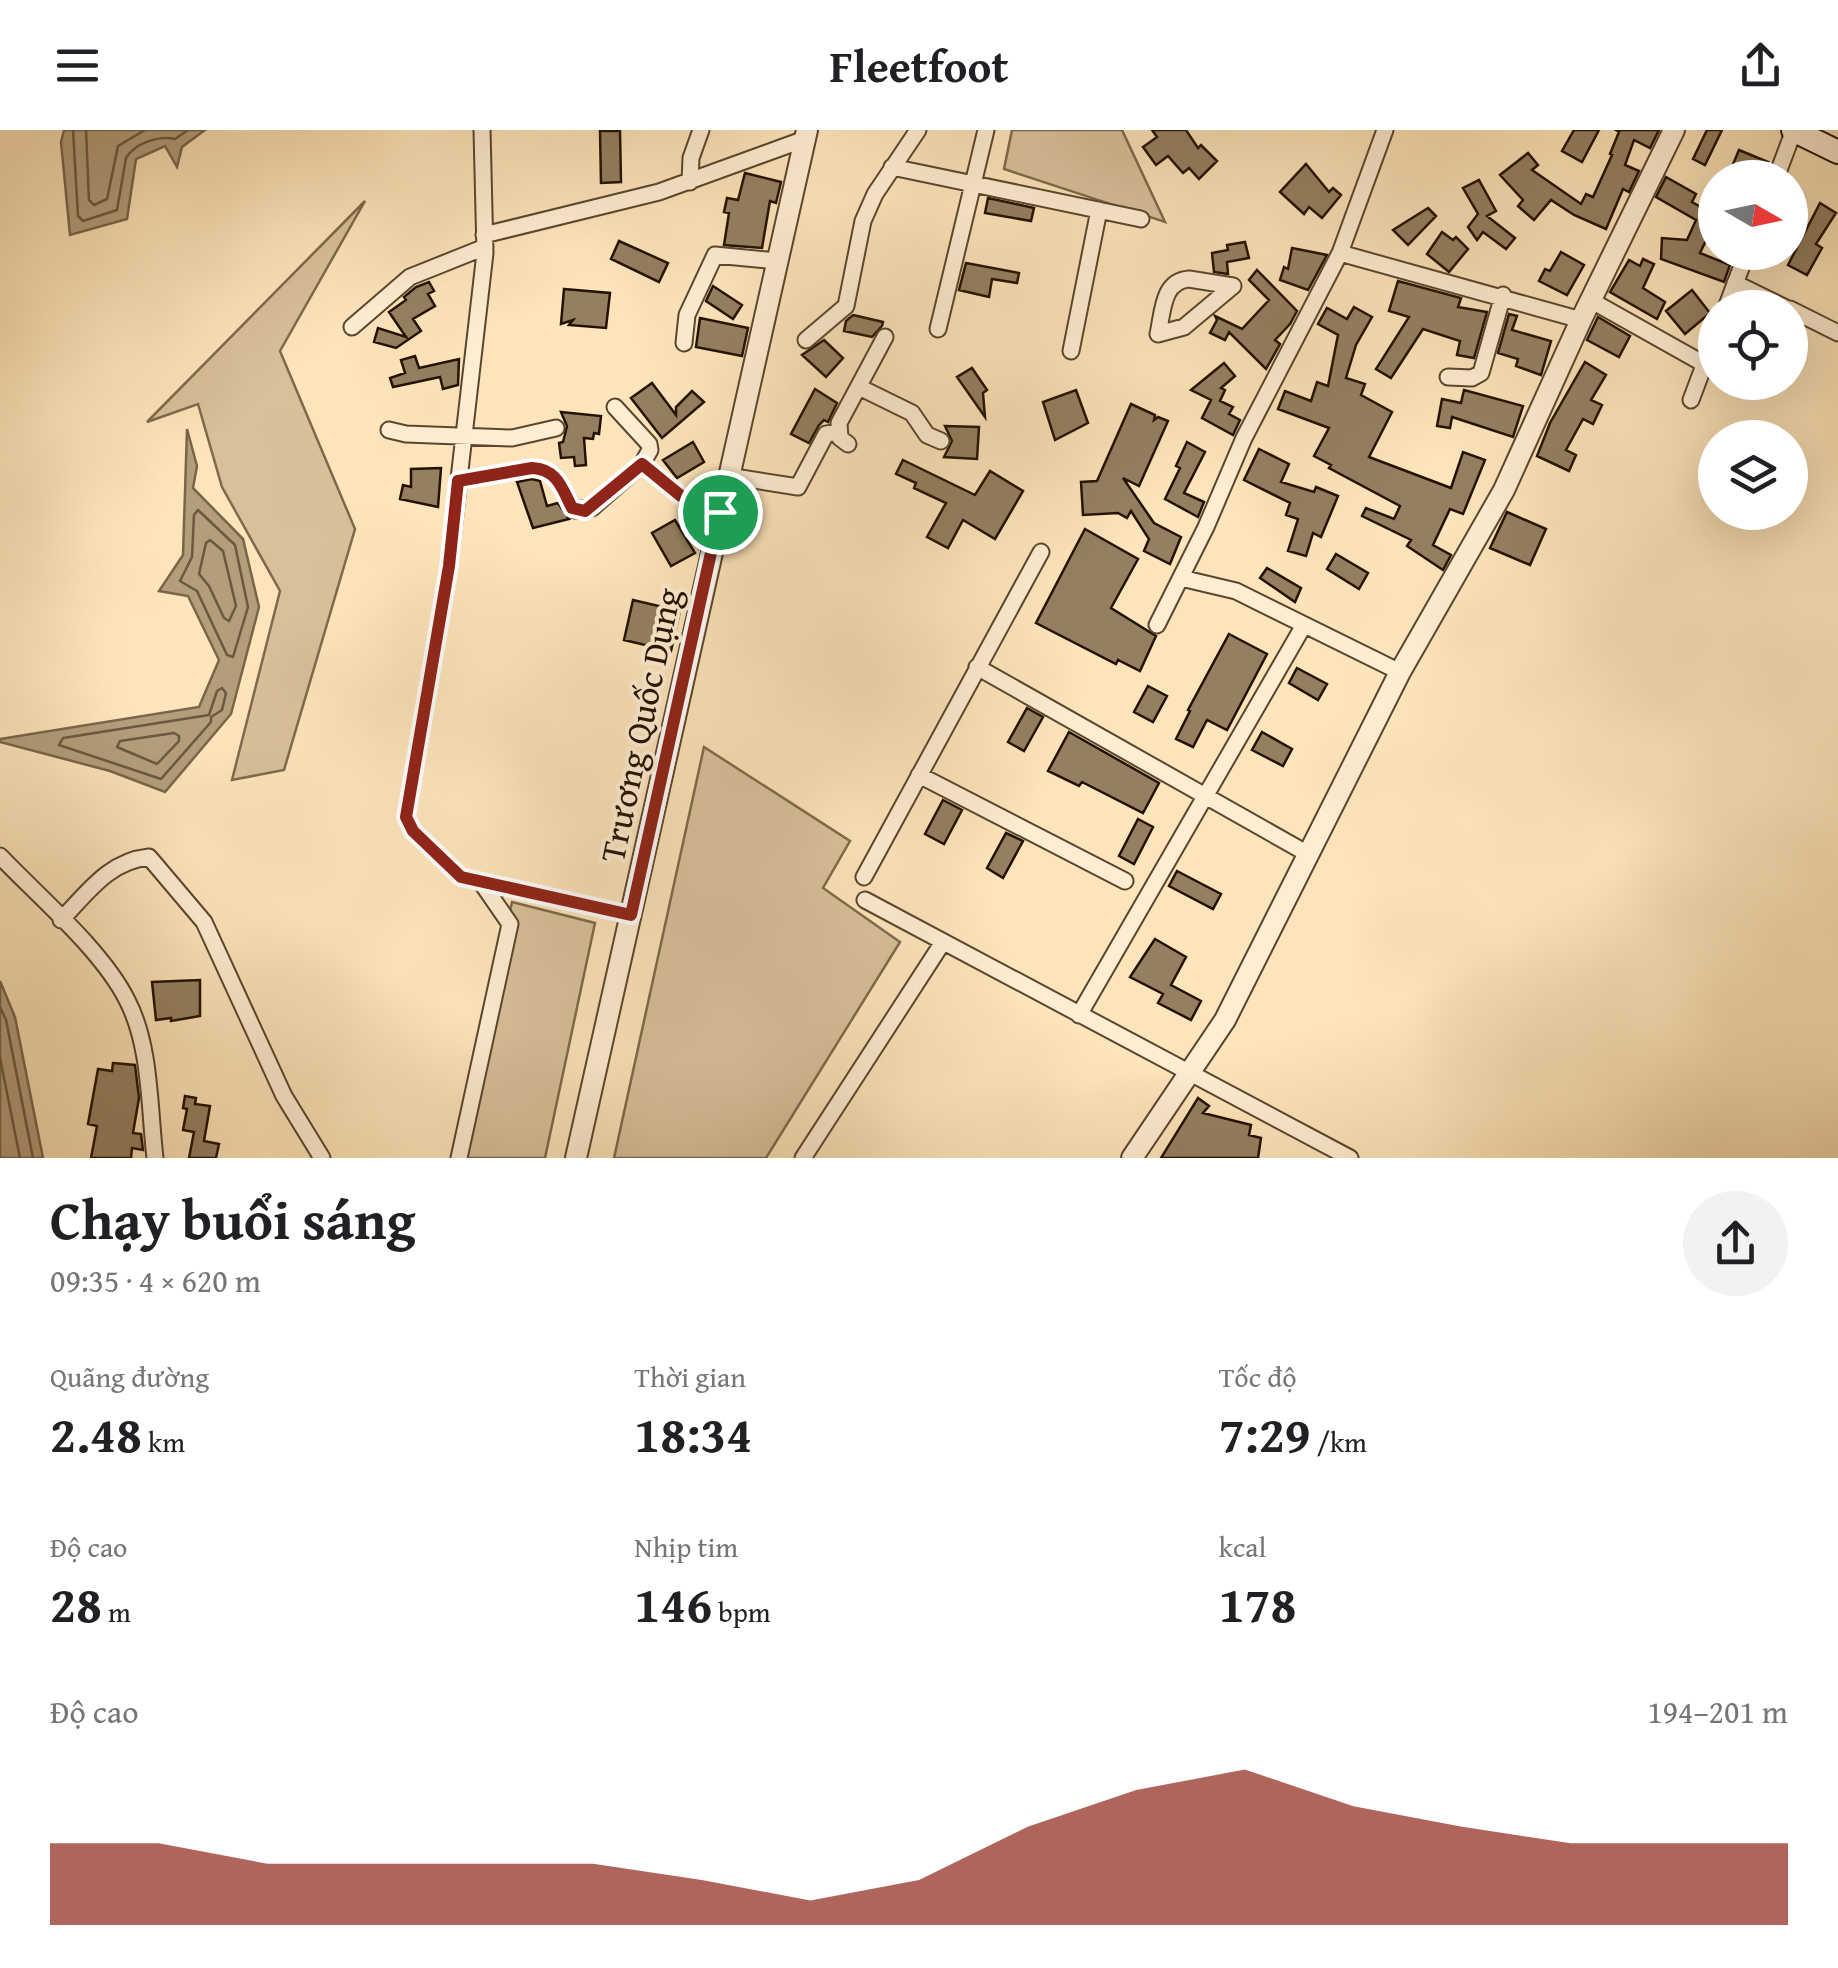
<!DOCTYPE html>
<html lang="vi">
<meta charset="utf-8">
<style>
body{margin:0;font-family:"Gentium Book Plus",serif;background:#f2f2f2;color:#202124;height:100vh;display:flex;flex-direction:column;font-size:38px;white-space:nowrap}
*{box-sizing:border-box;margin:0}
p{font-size:32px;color:#757577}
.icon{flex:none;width:55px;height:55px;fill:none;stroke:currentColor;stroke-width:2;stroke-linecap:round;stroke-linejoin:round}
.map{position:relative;height:1028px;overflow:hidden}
.drawer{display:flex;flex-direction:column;background:#fff;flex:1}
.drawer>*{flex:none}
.needle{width:65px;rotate:99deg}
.fabs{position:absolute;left:1698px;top:30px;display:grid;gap:20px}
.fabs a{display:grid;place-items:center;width:110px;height:110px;border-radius:50%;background:#fff;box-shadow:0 10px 40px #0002;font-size:50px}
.pin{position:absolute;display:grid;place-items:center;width:85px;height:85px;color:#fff;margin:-42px;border:5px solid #fff;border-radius:50%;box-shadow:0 2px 10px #0007}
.round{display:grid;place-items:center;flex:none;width:105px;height:105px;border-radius:52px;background:#f2f2f2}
.summary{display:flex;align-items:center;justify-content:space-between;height:170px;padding:0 50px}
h1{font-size:55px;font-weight:700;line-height:75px}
.metrics{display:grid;grid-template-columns:repeat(3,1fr);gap:15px;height:170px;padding:10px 50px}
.metrics div{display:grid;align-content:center}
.metrics b{font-size:50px;font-weight:700}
.metrics small{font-size:28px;font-weight:400}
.metrics p{font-size:28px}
.chart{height:280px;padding:20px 50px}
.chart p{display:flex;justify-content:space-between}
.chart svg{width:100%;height:180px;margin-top:10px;fill:#8f2418;opacity:.7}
header{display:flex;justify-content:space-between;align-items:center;height:130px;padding:0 50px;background:#fff;font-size:45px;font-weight:700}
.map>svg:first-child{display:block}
.green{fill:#d8c09a;stroke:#7e694d;stroke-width:2.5}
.water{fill:#b39d7b;stroke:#79654a;stroke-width:2.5}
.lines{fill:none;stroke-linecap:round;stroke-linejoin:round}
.shore{stroke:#6b583e;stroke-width:2.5}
.building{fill:#947f61;stroke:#231200;stroke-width:2.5}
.minor-casing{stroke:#5a462e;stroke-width:19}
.tertiary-casing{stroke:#5a462e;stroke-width:24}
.secondary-casing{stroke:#231200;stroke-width:26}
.minor{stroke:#feedd2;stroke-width:15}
.tertiary{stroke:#feedd2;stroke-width:20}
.secondary{stroke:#feedd2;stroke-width:22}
.route-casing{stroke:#fff;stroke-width:20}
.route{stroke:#8f2418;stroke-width:12}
.labels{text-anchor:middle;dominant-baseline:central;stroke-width:8;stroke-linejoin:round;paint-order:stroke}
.street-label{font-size:35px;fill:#231200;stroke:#feedd2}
</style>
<header><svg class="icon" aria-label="menu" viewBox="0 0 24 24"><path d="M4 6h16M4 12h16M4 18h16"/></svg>Fleetfoot<svg class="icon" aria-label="share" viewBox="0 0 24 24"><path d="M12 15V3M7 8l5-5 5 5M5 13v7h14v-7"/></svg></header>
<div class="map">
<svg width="1838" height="1028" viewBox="0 0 1838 1028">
<rect width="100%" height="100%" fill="#fde4ba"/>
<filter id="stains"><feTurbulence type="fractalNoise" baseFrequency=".002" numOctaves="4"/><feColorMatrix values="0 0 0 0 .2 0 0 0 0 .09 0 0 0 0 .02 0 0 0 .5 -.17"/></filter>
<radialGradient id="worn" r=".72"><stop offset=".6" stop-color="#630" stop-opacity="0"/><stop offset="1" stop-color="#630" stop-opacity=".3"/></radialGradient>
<path class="green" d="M1012,0H1122L1165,92L1004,39Z
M365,71L280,221L355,399L284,640L232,650L280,461L222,357L198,274L147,292Z
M704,617L850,711L823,758L900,812L766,1028H614Z
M512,772L595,793L545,1028H455Z"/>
<path class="water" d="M64,0H205L182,17L177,37L165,16L136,29L127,89L70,105L61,12Z
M187,299L197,336L193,358L243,409L259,477L231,584L165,662L110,641L0,612V609L199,577L219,530L188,466L159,461L183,425Z
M0,851L15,887L43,1028H0Z"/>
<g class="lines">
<path class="shore" d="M73,0L78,86L83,91L117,80L126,28C135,13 159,5 175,9L188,0
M86,0L89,70L94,75L107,69L118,16L145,0
M198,380L235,415L248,477L233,527L227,525L197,461L180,451L192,427L194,385Z
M210,410L223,421L236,476L229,491L224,488L209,456L199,444L206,413Z
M222,558L226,563L222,580L211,587V592L161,649L59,615L63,608L209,585L217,561Z
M174,603L179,606V611L157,634L117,617L120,611Z
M0,877L6,890L33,1028
M0,928L20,1028"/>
</g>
<path class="building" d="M1152,0H1186L1198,18L1201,15L1217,31L1199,49L1189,38L1183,43L1168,26L1156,35L1143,17L1157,7Z
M1574,0H1599L1582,32L1562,21Z
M1616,0H1659L1650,18L1634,10L1625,35L1639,41L1629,62L1623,59L1606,99L1574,85L1551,70L1534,90L1518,76L1523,70L1500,45L1528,23L1538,35L1532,40L1581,74L1586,64L1593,67L1612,25L1610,24L1619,2Z
M1707,0H1722L1705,35L1693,29Z
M600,1H620L621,52L601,53Z
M1739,20L1768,32L1761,48H1752L1731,39Z
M1306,34L1329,62L1333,58L1341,65L1322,88L1309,77L1304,84L1280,62Z
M745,43L781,52L776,73L770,71L762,118L724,115L729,83L724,82L727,68L738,70Z
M1666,47L1696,64L1692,72L1715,85V103L1710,102L1700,123L1730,135L1724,152L1661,129L1662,108L1687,110L1696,90L1656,67Z
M1479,50L1496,81L1487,86L1515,108L1506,119L1483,102L1477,110L1468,97L1478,84L1463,58Z
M988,68L1034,78L1031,91L985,83Z
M1820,73L1836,83L1816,114L1822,118L1807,145L1788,135Z
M1428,78L1436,86L1408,115L1393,100Z
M1442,102L1453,110L1456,107L1468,119L1449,142L1427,124Z
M619,111L668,133L659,152L611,129Z
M1245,112L1249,128L1227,132L1228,144L1214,142L1212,123L1228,120L1227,115Z
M1292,118L1327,125L1308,160L1280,150L1284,137L1288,139Z
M1561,122L1584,135L1567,165L1539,151L1545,139L1550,141Z
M1643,129L1654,134L1643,158L1665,172L1657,189L1610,162L1629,130L1640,136Z
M966,133L1019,143L1017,153L992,149L989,167L959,160Z
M1257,140L1297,181L1290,194L1275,210L1280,214L1266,239L1229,202L1225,210L1210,203L1217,190L1215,186L1242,199L1269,170L1249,150Z
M1398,151L1461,168L1458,177L1487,182L1474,228L1457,225L1460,211L1423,199L1391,248L1376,239L1409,187L1389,181Z
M429,152L434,161L428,164L435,176L413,189L421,201L396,218L374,212L378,198L406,207L389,182L406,170L404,167L416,157Z
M713,156L742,175L733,189L706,171Z
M564,159L610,163L606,198L569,195L573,190L561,194Z
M1692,160L1710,183L1685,204L1666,181Z
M1354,177L1372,187L1356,215L1346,248L1365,254L1361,265L1392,282L1369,327L1451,358L1463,322L1485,330L1463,384L1450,379L1433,415L1451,425L1443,440L1407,416L1411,410L1362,386L1366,378L1394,389L1400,376L1329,338L1331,335L1314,326L1329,298L1278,279L1285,261L1311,271L1317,252L1328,256L1338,205L1318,194L1327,178L1347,189Z
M1509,184L1517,186L1512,200L1551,211L1541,245L1516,236L1518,229L1498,223Z
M853,185L883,192L882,196L872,207L844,201L846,191Z
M1598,187L1630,206L1619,227L1587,210Z
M700,188L748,198L742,226L696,217Z
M824,210L843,228L826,247L802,225Z
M415,226L419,238L459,229L458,255L443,259L440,247L393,257L390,248L405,243L401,230Z
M1585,232L1606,245L1591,270L1602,275L1593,294L1583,289L1566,320L1576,325L1569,341L1537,326L1550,293Z
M1224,233L1235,246L1221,258L1225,260L1220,271L1233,277L1229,284L1240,290L1233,305L1202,288L1211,270L1191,260Z
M972,238L987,260L983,263L985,287L957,247Z
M652,253L676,285V277L692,261L704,272L662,308L631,268Z
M815,259L837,273L828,292L824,290L819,295L809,313L791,304Z
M1076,260L1088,293L1055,310L1043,272Z
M1464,260L1523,276L1513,307L1452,287L1450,298L1437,296L1442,269L1461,273Z
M1131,274L1155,285L1154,290L1158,287L1168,291L1139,356L1123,348L1154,393L1181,407L1170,434L1144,421L1149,409L1131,381L1127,388L1118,383L1083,385L1081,352L1097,351Z
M561,282L601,286L599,304L594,303L593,309L584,308L586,335L575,336L574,327L561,328L559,313L563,312L567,296Z
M945,296L979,297L977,329L944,327L952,311Z
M693,312L704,332L677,348L663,330Z
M1187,312L1205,322L1184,363L1204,372L1198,387L1165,369L1180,338L1176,336Z
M1259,319L1289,334L1281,352L1314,362L1316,357L1338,366L1321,407L1313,403L1306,426L1288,421L1298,389L1286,385L1290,373L1244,350Z
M903,330L975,365L990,341L1023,361L995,409L963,390L948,418L927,407L946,373L914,358L916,353L896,344Z
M441,338L438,377L400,369L403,355L411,357V339Z
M532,349L540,351L547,376L558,373L569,389L533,398L517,352Z
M1507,382L1546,399L1530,435L1490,418Z
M675,390L695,423L671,436L652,403Z
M1085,399L1138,429L1111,478L1156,506L1140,541L1118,530L1116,534L1036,493Z
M1336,424L1368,443L1359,459L1327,439Z
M1267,438L1301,458L1295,472L1260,448Z
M633,470L680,481L671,521L624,510Z
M1229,504L1267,524L1227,600L1207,590L1193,617L1176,609L1190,581L1188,580Z
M1297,538L1327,554L1318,570L1289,553Z
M1148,556L1167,566L1153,592L1134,582Z
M1027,578L1043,587L1024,621L1008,612Z
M1069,602L1159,653L1143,683L1082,652L1079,656L1048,641Z
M1262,602L1292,619L1283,636L1252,620Z
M943,670L962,680L944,714L925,704Z
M1138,689L1153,697L1134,734L1119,726Z
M1006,703L1023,711L1003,748L987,738Z
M1177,741L1221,764L1213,779L1169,756Z
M1155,809L1186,827L1171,855L1201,871L1191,890L1158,873L1163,864L1130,847Z
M200,850V886L171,891V888L156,890L152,852Z
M113,933L135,935L139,968L133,1003L141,1004L143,1020L132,1018L131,1028H91L97,996L88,994L98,939L112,941Z
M185,966L196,968L195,974L210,976L204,1011L219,1014L216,1028H189L194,1002L183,1000L187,979L183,978Z
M1198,968L1209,976L1203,983L1251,995L1249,1005L1261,1008L1258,1028H1161Z"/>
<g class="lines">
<defs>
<path id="minor" d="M482,0L485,123L449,436L406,687L413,701L461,747L631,785
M892,37L1141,89
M1776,48L1794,0
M690,52L691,28L701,0
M484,105L659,62L805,9
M1340,123L1581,190
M1189,149L1233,156L1184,197L1158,204C1163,182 1162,151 1189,149Z
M1735,153L1786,178
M1592,171L1704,234
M1726,178L1747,122
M1790,179L1838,203
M352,197L410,147L485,117
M938,199L986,0
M806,210L846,176L863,91L875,64L918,0
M684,213L687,185L715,125L777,131
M1071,221L1099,80
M1448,247L1472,248L1481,243L1503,165
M859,257L912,283L927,305L941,311
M1691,270L1715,206
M389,300L406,304L512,308L556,298
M848,314L840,308L839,293L885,207
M642,334L681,366L720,382
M728,346L798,357L826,304L838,302
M458,351L532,338C561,340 560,360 575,380L592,378L642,334L650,320L649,314L615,277
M1181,448L1236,461L1400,542
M1157,495L1206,397L1244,308L1340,123L1385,0
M977,537L1308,724
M919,645L1125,751
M0,726C39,767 102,820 127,870C151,916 149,977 155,1028
M864,747L1041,422
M865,770L1350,1028
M61,790C88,762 109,731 149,727L204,792L284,966L322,1028
M1079,885L1304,495
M459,1028L510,794L481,752
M803,1028L943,812"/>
<path id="tertiary" d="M576,1028L807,0
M1132,1028L1225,890L1400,542L1504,360L1581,190L1674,0"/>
<path id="secondary" d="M1793,0L1838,22"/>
</defs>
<use href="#minor" class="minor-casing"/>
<use href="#tertiary" class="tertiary-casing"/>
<use href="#secondary" class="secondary-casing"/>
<use href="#minor" class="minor"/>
<use href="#tertiary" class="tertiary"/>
<use href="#secondary" class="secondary"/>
</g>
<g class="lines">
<defs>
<path id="route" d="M642,334L681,366L720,382L631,785L461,747L413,701L406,687L449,436L458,351L532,338C557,339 562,358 572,378L585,381Z"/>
</defs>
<use href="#route" class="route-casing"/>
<use href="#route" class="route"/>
</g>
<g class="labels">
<g class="street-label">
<text transform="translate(640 595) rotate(-78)">Trương Quốc Dụng</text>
</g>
</g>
<rect width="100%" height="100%" filter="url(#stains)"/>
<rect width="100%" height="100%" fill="url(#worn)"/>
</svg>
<div class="fabs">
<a><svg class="needle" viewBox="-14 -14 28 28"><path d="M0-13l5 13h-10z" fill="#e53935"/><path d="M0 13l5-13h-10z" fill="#757577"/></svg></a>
<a><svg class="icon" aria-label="locate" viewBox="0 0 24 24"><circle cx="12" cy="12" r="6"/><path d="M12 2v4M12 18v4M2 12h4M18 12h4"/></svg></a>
<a><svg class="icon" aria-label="layers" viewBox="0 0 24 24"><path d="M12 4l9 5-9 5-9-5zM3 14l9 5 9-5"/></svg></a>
</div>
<div class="pin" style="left:720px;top:382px;background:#1e9e55"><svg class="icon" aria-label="arrive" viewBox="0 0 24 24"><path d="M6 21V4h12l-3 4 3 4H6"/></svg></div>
</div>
<section class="drawer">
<div class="summary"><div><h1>Chạy buổi sáng</h1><p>09:35 · 4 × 620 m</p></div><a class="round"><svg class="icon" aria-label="share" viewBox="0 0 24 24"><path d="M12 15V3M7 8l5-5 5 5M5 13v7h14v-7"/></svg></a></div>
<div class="metrics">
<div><p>Quãng đường</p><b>2.48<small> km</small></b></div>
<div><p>Thời gian</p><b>18:34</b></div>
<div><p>Tốc độ</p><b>7:29<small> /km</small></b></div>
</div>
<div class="metrics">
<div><p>Độ cao</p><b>28<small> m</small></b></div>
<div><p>Nhịp tim</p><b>146<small> bpm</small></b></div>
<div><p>kcal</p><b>178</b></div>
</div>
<div class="chart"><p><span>Độ cao</span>194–201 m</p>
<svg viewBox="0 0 160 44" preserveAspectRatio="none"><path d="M0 44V24L10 24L20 29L30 29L40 29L50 29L60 33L70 38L80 33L90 20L100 11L110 6L120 15L130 20L140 24L150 24L160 24V44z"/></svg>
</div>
</section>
